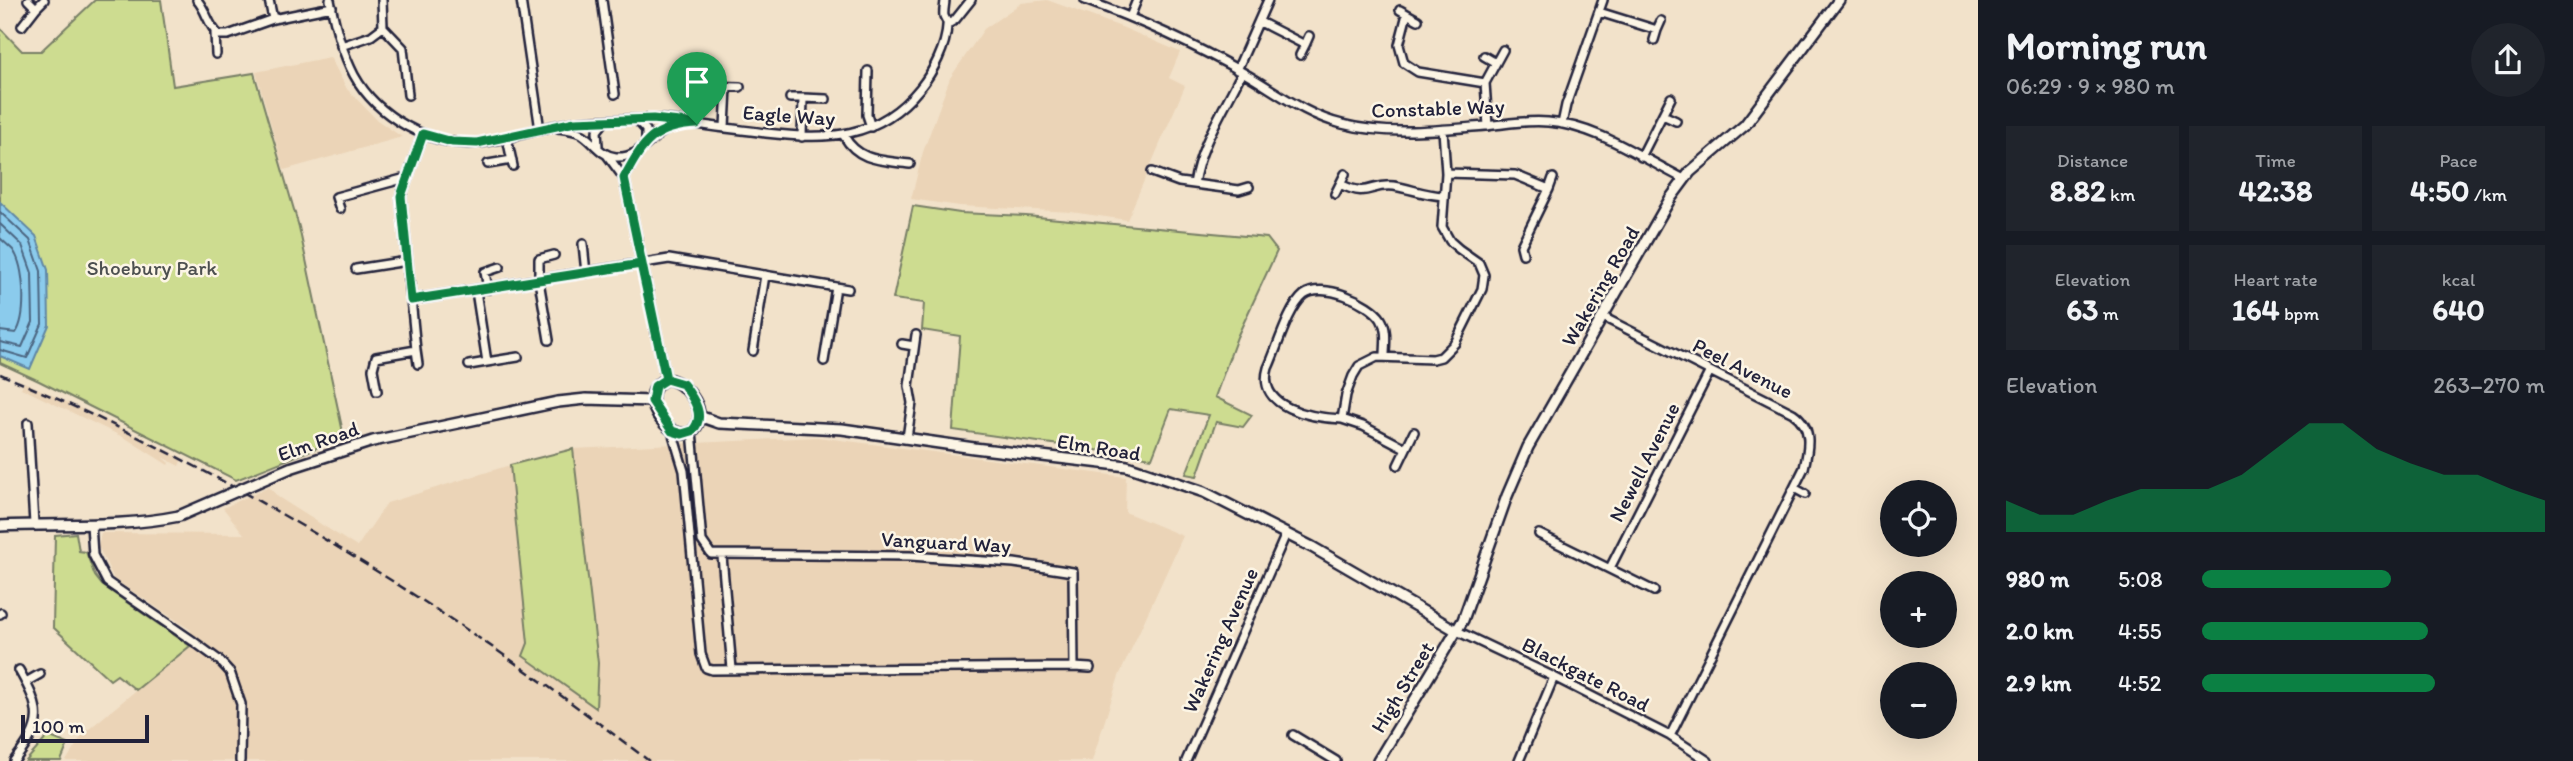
<!DOCTYPE html>
<meta charset="utf-8">
<style>
body{margin:0;font-family:Itim,sans-serif;background:#20242c;color:#f1f3f6;height:100vh;display:flex;flex-direction:column;font-size:26px;white-space:nowrap}
*{box-sizing:border-box;margin:0}
p{font-size:23px;color:#9ea1a6}
.icon{flex:none;width:38px;height:38px;fill:none;stroke:currentColor;stroke-width:2;stroke-linecap:round;stroke-linejoin:round}
.map{position:relative;flex:1;overflow:hidden}
.side{display:flex;flex-direction:column;background:#171b24;width:595px}
.side>*{flex:none}
.fabs{position:absolute;left:1880px;top:480px;display:grid;gap:14px}
.fabs a{display:grid;place-items:center;width:77px;height:77px;border-radius:50%;background:#171b24;box-shadow:0 7px 28px #0002;font-size:35px}
.scale{position:absolute;left:21px;bottom:18px;width:128px;box-sizing:border-box;padding-left:7px;border:4px solid #22223b;border-top:0;font-size:19px;line-height:24px;white-space:nowrap;color:#22223b;-webkit-text-stroke:5px #fcf5e5;paint-order:stroke}
.pin{position:absolute;display:grid;place-items:center;width:60px;height:60px;color:#fff;margin:-72px -30px;border-radius:50% 50% 50% 0;rotate:-45deg;box-shadow:0 0 7px #0007}
.pin .icon{rotate:45deg}
.round{display:grid;place-items:center;flex:none;width:74px;height:74px;border-radius:37px;background:#20242c}
.head{display:flex;align-items:center;justify-content:space-between;height:119px;padding:0 28px}
h1{font-size:38px;font-weight:800;line-height:52px}
.stats{display:grid;grid-template-columns:repeat(3,1fr);gap:10px;height:119px;padding:7px 28px}
.stats div{display:grid;align-content:center;border-radius:0px;background:#20242c;text-align:center}
.stats b{font-size:30px;font-weight:800}
.stats small{font-size:19px;font-weight:400}
.stats p{font-size:19px}
.chart{height:196px;padding:14px 28px}
.chart p{display:flex;justify-content:space-between}
.chart svg{width:100%;height:126px;margin-top:7px;fill:#0b8043;opacity:.7}
ul{padding:0 28px;list-style:none;font-size:23px}
li{display:grid;grid-template-columns:112px 84px 1fr;align-items:center;height:52px}
li i{height:18px;border-radius:9px;background:#0b8043}
main{display:flex;flex:1;min-height:0}
.map>svg:first-child{display:block}
.built{fill:#ebd4b7}
.green{fill:#cddc90;stroke:#787f66;stroke-width:2}
.water{fill:#8bcbec;stroke:#6187a5;stroke-width:2}
.lines{fill:none;stroke-linecap:round;stroke-linejoin:round}
.shore{stroke:#4c6682;stroke-width:2}
.minor-casing{stroke:#22223b;stroke-width:12}
.tertiary-casing{stroke:#22223b;stroke-width:14}
.minor{stroke:#fcf5e5;stroke-width:7}
.tertiary{stroke:#fcf5e5;stroke-width:9}
.rail{stroke:#22223b;stroke-width:2.5;stroke-dasharray:10 5;stroke-linecap:butt}
.tertiary-bridge-casing{stroke:#22223b;stroke-width:14;stroke-linecap:butt}
.tertiary-bridge{stroke:#fcf5e5;stroke-width:9}
.route-casing{stroke:#fff;stroke-width:14}
.route{stroke:#0b8043;stroke-width:9}
.labels{text-anchor:middle;dominant-baseline:central;stroke-width:5;stroke-linejoin:round;paint-order:stroke}
.street-label{font-size:21px;fill:#22223b;stroke:#fcf5e5}
.park-label{font-size:21px;fill:#4d5050;stroke:#fcf5e5}
</style>
<main>
<div class="map">
<svg width="1978" height="761" viewBox="0 0 1978 761">
<rect width="100%" height="100%" fill="#f2e2ca"/>
<filter id="ink" filterUnits="userSpaceOnUse"><feTurbulence type="fractalNoise" baseFrequency=".0143" numOctaves="2"/><feDisplacementMap in="SourceGraphic" scale="14" xChannelSelector="R" yChannelSelector="G"/><feConvolveMatrix kernelMatrix="1 2 1 2 8 2 1 2 1" color-interpolation-filters="sRGB"/></filter>
<g filter="url(#ink)">
<path class="built" d="M1047,0L1124,28L1180,52L1169,78L1185,86L1127,220L1071,212L960,206L911,199L923,152L950,78L984,29L1021,3Z
M330,57L347,89L377,120L402,137L284,170L256,72Z
M24,382L99,417L182,459L179,466L162,457L169,463L168,465L127,439L21,388Z
M817,437L1126,477L1125,512L1183,536L1119,676L1092,761H66L83,734L190,646L191,630L114,579L98,546L101,533L244,534L223,508L269,487L278,497L357,547L387,503L510,465L573,449Z"/>
<path class="green" d="M95,0H161L173,86L254,73L299,227L344,437L236,480L39,381L0,363V28L22,51H41Z
M913,206L960,213L1026,216L1267,238L1277,251L1237,337L1215,397L1252,415L1243,427L1216,422L1197,476L1186,474L1209,415L1171,409L1152,458L953,430L960,336L922,330L924,303L893,299Z
M573,449L598,663L596,708L523,656L528,643L510,465Z
M76,533L79,551L86,552L95,576L102,585L190,646L136,690L117,675L110,680L53,627L55,535Z
M48,736L68,744L61,761H26Z"/>
<path class="water" d="M0,202L36,236L48,270L49,325L30,369L0,356Z"/>
<g class="lines">
<path class="shore" d="M0,212L30,240L41,271L42,324L27,358L0,350
M0,224L22,245L32,273L33,322L22,347L0,342
M0,238C4,242 9,246 13,250C25,267 27,316 16,333L0,331"/>
<defs>
<path id="minor" d="M28,0L36,8L44,0
M197,0C207,11 208,26 219,35H228L273,19L332,7
M269,0L273,19
M330,0C335,26 342,52 354,75C377,117 431,147 478,143C512,140 544,125 577,122C601,119 626,120 651,119C667,118 682,122 698,124C721,128 743,130 766,133C827,140 878,140 920,88C933,72 946,47 947,26C948,21 946,21 944,16C943,11 945,5 945,0
M521,0L540,130
M602,0L615,94
M1085,0C1140,20 1193,44 1244,73C1276,91 1305,115 1342,124C1388,136 1438,130 1485,126C1506,124 1527,120 1548,122C1598,126 1640,157 1684,179
M1400,10L1407,14L1399,45L1404,63L1418,72L1485,83L1488,126
M1599,12L1657,30L1661,21
M1407,14L1418,20
M1130,17L1137,0
M1260,22L1305,45L1309,36
M948,24L955,20L971,0
M22,26L36,8
M383,27L403,48L408,95
M215,33L216,54
M1654,40L1657,30
M341,46L371,36L383,27L382,0
M1300,55L1305,45
M1484,56L1496,63
M1237,70L1268,0
M868,71L867,115L871,127
M1485,83L1503,50
M704,86L740,87
M790,98H803
M1663,115L1676,121
M637,120L646,130V143
M1562,124L1566,105L1603,0
M725,127L727,87
M558,128C565,129 574,130 580,133C593,140 600,156 616,157C645,159 654,126 683,125
M844,136C859,162 882,160 910,164
M802,137L803,98L826,99
M507,138L513,166
M598,146L597,131L605,121
M607,155L624,178L666,379
M1641,157L1671,98
M488,164L512,160
M1152,172L1179,182L1194,184C1200,144 1225,108 1242,72
M1446,173L1515,175L1549,189L1521,246L1523,254
M624,178L637,154
M1194,184L1239,190L1249,187
M1340,184L1345,174
M1549,189L1553,178
M1335,194L1340,184C1370,199 1369,183 1394,186C1412,189 1424,195 1444,196
M340,209L336,197L406,178
M583,244L586,273
M356,269L407,261
M836,287L848,289
M488,289L485,272L500,267
M476,291L487,362L518,357
M411,300L669,259L836,287L824,361
M1603,317L1793,413C1813,427 1809,447 1804,468L1670,736
M549,340L539,281V259L554,255
M902,344L914,346
M416,350L418,364
M753,351L765,275
M469,365L487,362
M377,391L373,369L376,357L416,350L401,196L423,134
M1342,419C1312,418 1256,408 1268,368C1277,349 1288,308 1304,295C1322,281 1370,302 1381,319C1388,330 1385,344 1385,356
M28,423L34,524
M672,431L684,471L701,654L706,668L712,670L1074,667L1073,572L1014,563L910,556L711,554L702,541L692,431
M907,438L912,403L909,386L916,335
M1405,448L1363,426L1342,419L1346,395L1353,376L1359,366L1377,357L1433,359L1441,357L1455,343L1482,289L1484,275L1479,263L1459,249L1450,241L1442,227L1446,173L1443,130
M1398,465L1414,432
M1794,488L1805,494
M91,524L93,555L107,582L193,641L219,660L230,672L241,704L240,761
M1539,534L1654,591
M722,556L732,669
M1610,568L1710,371
M0,614L1,613
M1457,631L1554,677L1670,736L1708,761
M1074,667L1090,668
M26,682L40,674
M1293,735L1336,761
M14,761C44,723 42,711 19,670
M1186,761L1286,534
M1519,761L1554,677"/>
<path id="tertiary" d="M666,379C684,380 708,409 696,427C680,453 628,397 666,379Z
M699,416L719,423L842,429L974,448L1127,466L1204,492L1312,547L1457,631
M290,468L373,441L558,402L586,399L652,401
M0,526C60,523 120,528 179,516
M1378,761L1463,620L1507,496L1528,447L1670,199L1690,172L1745,125L1839,0"/>
</defs>
<use href="#minor" class="minor-casing"/>
<use href="#tertiary" class="tertiary-casing"/>
<use href="#minor" class="minor"/>
<use href="#tertiary" class="tertiary"/>
<path class="rail" d="M0,374C232,471 449,608 649,761"/>
<defs>
<path id="tertiary-bridge" d="M179,516L290,468"/>
</defs>
<use href="#tertiary-bridge" class="tertiary-bridge-casing"/>
<use href="#tertiary-bridge" class="tertiary-bridge"/>
</g>
</g>
<g class="lines" filter="url(#ink)">
<defs>
<path id="route" d="M697,124L653,119L575,122L477,143L452,142L423,134L401,196L411,300L641,264L666,379L655,386L652,401L672,431L682,434L692,431C707,416 693,398 683,384L666,379L624,178C643,142 654,126 697,124"/>
</defs>
<use href="#route" class="route-casing"/>
<use href="#route" class="route"/>
</g>
<g class="labels">
<g class="street-label">
<text transform="translate(1438 108) rotate(-2)">Constable Way</text>
<text transform="translate(789 115) rotate(4)">Eagle Way</text>
<text transform="translate(1600 286) rotate(-60)">Wakering Road</text>
<text transform="translate(1743 368) rotate(27)">Peel Avenue</text>
<text transform="translate(318 441) rotate(-19)">Elm Road</text>
<text transform="translate(1099 447) rotate(9)">Elm Road</text>
<text transform="translate(1644 462) rotate(-63)">Newell Avenue</text>
<text transform="translate(946 542) rotate(3)">Vanguard Way</text>
<text transform="translate(1220 640) rotate(-66)">Wakering Avenue</text>
<text transform="translate(1586 674) rotate(27)">Blackgate Road</text>
<text transform="translate(1402 687) rotate(-59)">High Street</text>
</g>
<g class="park-label">
<text x="152" y="267">Shoebury Park</text>
</g>
</g>
</svg>
<div class="fabs">
<a><svg class="icon" aria-label="locate" viewBox="0 0 24 24"><circle cx="12" cy="12" r="6"/><path d="M12 2v4M12 18v4M2 12h4M18 12h4"/></svg></a>
<a>+</a>
<a>−</a>
</div>
<div class="scale">100 m</div>
<div class="pin" style="left:697px;top:124px;background:#1e9e55"><svg class="icon" aria-label="arrive" viewBox="0 0 24 24"><path d="M6 21V4h12l-3 4 3 4H6"/></svg></div>
</div>
<section class="side">
<div class="head"><div><h1>Morning run</h1><p>06:29 · 9 × 980 m</p></div><a class="round"><svg class="icon" aria-label="share" viewBox="0 0 24 24"><path d="M12 15V3M7 8l5-5 5 5M5 13v7h14v-7"/></svg></a></div>
<div class="stats">
<div><p>Distance</p><b>8.82<small> km</small></b></div>
<div><p>Time</p><b>42:38</b></div>
<div><p>Pace</p><b>4:50<small> /km</small></b></div>
</div>
<div class="stats">
<div><p>Elevation</p><b>63<small> m</small></b></div>
<div><p>Heart rate</p><b>164<small> bpm</small></b></div>
<div><p>kcal</p><b>640</b></div>
</div>
<div class="chart"><p><span>Elevation</span>263–270 m</p>
<svg viewBox="0 0 160 44" preserveAspectRatio="none"><path d="M0 44V33L10 38L20 38L30 33L40 29L50 29L60 29L70 24L80 15L90 6L100 6L110 15L120 20L130 24L140 24L150 29L160 33V44z"/></svg>
</div>
<ul>
<li><b>980 m</b>5:08<i style="width:55%"></i></li>
<li><b>2.0 km</b>4:55<i style="width:66%"></i></li>
<li><b>2.9 km</b>4:52<i style="width:68%"></i></li>
</ul>
</section>
</main>
